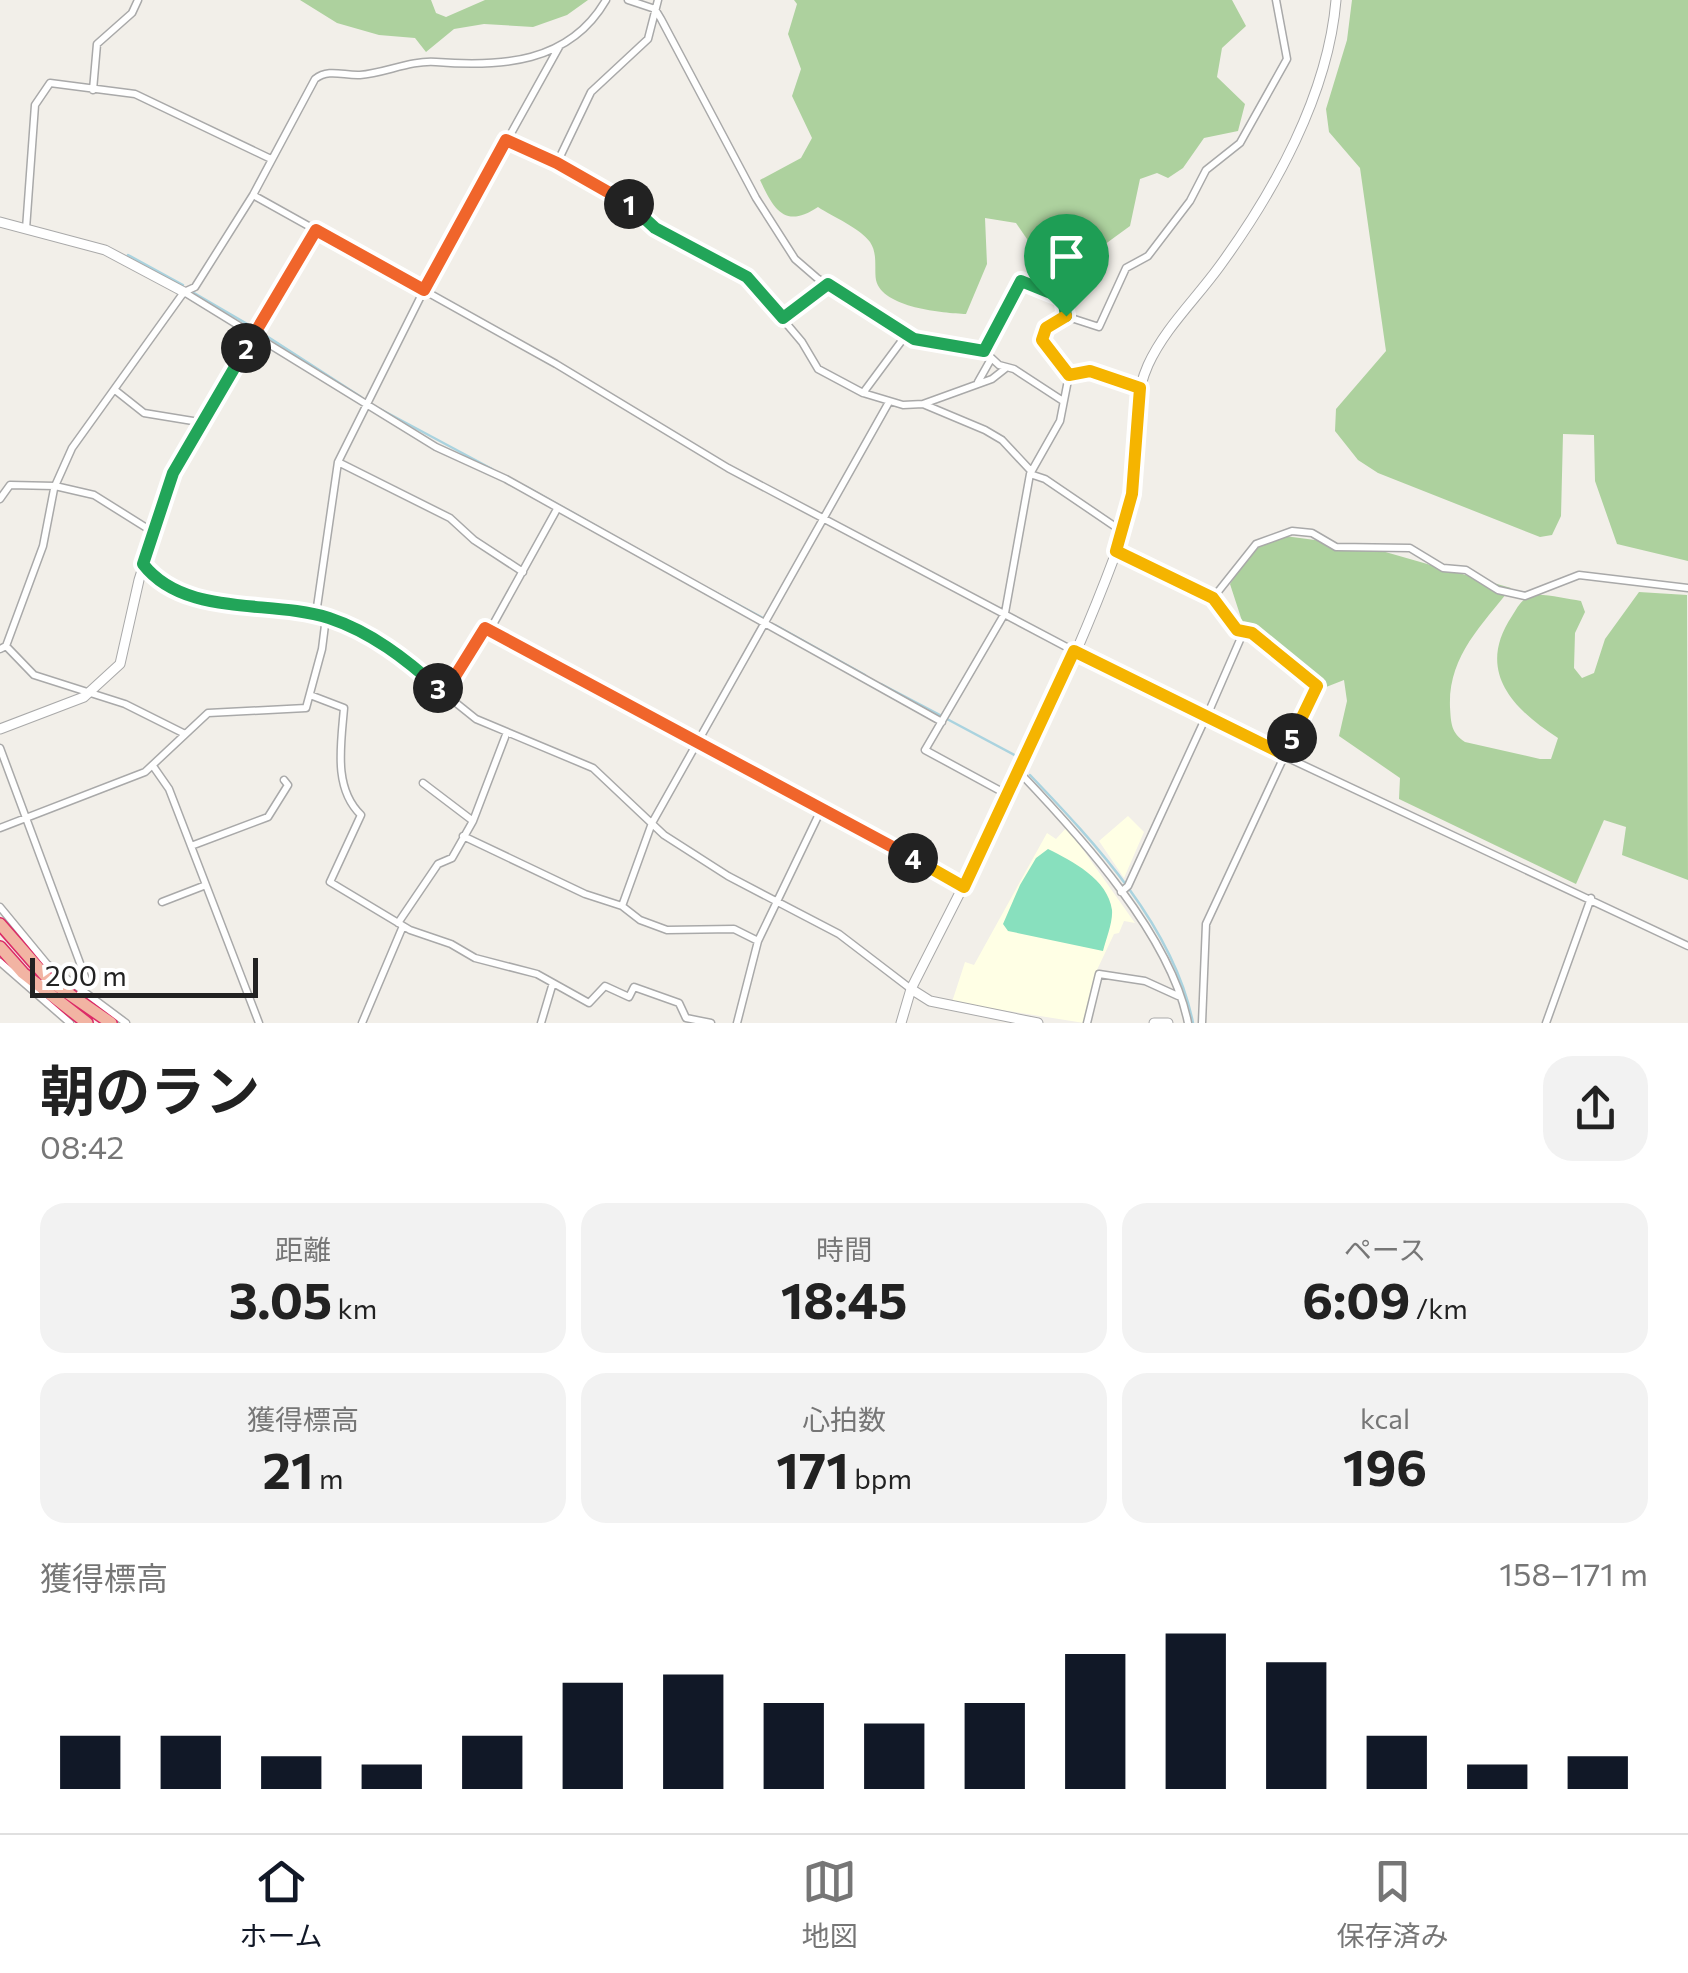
<!DOCTYPE html>
<html lang="ja">
<meta charset="utf-8">
<style>
body{margin:0;font-family:Commissioner,"Noto Sans JP",sans-serif;background:#f2f2f2;color:#222;height:100vh;display:flex;flex-direction:column;font-size:38px;white-space:nowrap}
*{box-sizing:border-box;margin:0}
p{font-size:32px;color:#767676}
.icon{flex:none;width:55px;height:55px;fill:none;stroke:currentColor;stroke-width:2;stroke-linecap:round;stroke-linejoin:round}
.map{position:relative;height:1023px;overflow:hidden}
.sheet{display:flex;flex-direction:column;background:#fff;flex:1}
.sheet>*{flex:none}
.scale{position:absolute;left:30px;bottom:25px;width:228px;box-sizing:border-box;padding-left:10px;border:5px solid #222;border-top:0;font-size:28px;line-height:35px;white-space:nowrap;color:#222;-webkit-text-stroke:8px #fff;paint-order:stroke}
.pin{position:absolute;display:grid;place-items:center;width:85px;height:85px;color:#fff;margin:-102px -42px;border-radius:50% 50% 50% 0;rotate:-45deg;box-shadow:0 0 10px #0007}
.pin .icon{rotate:45deg}
.km{position:absolute;width:50px;height:50px;margin:-25px;border-radius:50%;background:#222;color:#fff;font-size:28px;line-height:50px;text-align:center}
.round{display:grid;place-items:center;flex:none;width:105px;height:105px;border-radius:30px;background:#f2f2f2}
.head{display:flex;align-items:center;justify-content:space-between;height:170px;padding:0 40px}
h1{font-size:55px;font-weight:700;line-height:75px}
.figures{display:grid;grid-template-columns:repeat(3,1fr);gap:15px;height:170px;padding:10px 40px}
.figures div{display:grid;align-content:center;border-radius:25px;background:#f2f2f2;text-align:center}
.figures b{font-size:50px;font-weight:700}
.figures small{font-size:28px;font-weight:400}
.figures p{font-size:28px}
.chart{height:280px;padding:20px 40px}
.chart p{display:flex;justify-content:space-between}
.chart svg{width:100%;height:180px;margin-top:10px;stroke:#111827;stroke-width:6}
.menu{display:flex;justify-content:space-around;align-items:center;height:140px;border-top:2px solid #e0e0e0;background:#fff;font-size:28px;color:#767676}
.menu a{display:grid;justify-items:center;gap:5px}
.menu .on{color:#111827}
.map>svg:first-child{display:block}
.education{fill:#ffffe5}
.forest{fill:#add19e}
.pitch{fill:#88e0be}
.lines{fill:none;stroke-linecap:round;stroke-linejoin:round}
.stream{stroke:#aad3df;stroke-width:2.5}
.minor-casing{stroke:#a9a9a9;stroke-width:9}
.tertiary-casing{stroke:#a9a9a9;stroke-width:11}
.trunk-casing{stroke:#dc2a67;stroke-width:14}
.minor{stroke:#fff;stroke-width:6}
.tertiary{stroke:#fff;stroke-width:9}
.trunk{stroke:#f2b4a3;stroke-width:11}
.split-1-casing{stroke:#fff;stroke-width:20}
.split-2-casing{stroke:#fff;stroke-width:20}
.split-3-casing{stroke:#fff;stroke-width:20}
.split-4-casing{stroke:#fff;stroke-width:20}
.split-5-casing{stroke:#fff;stroke-width:20}
.split-6-casing{stroke:#fff;stroke-width:20}
.split-1{stroke:#22a559;stroke-width:12}
.split-2{stroke:#f0652b;stroke-width:12}
.split-3{stroke:#22a559;stroke-width:12}
.split-4{stroke:#f0652b;stroke-width:12}
.split-5{stroke:#f5b400;stroke-width:12}
.split-6{stroke:#f5b400;stroke-width:12}
</style>
<div class="map">
<svg width="1688" height="1023" viewBox="0 0 1688 1023">
<rect width="100%" height="100%" fill="#f2efe9"/>
<path class="education" d="M1128,816L1144,832L1124,878L1099,841Z
M1067,827L1135,923L1124,921L1119,933L1114,934L1096,972L1084,1023L952,1002L965,962L974,965L1047,833L1056,839Z"/>
<path class="forest" d="M300,0H431L436,13L446,17L485,0H588L567,15L533,27L484,24L454,29L426,52L415,38L379,35L337,23Z
M794,0H1232L1246,26L1222,48L1217,77L1245,104L1238,131L1204,138L1183,168L1168,178L1157,173L1140,179L1130,226L1071,269L1038,255L1016,223L985,218L987,264L966,314C944,313 882,308 876,280C874,268 878,254 870,242C860,228 833,217 818,207C785,229 774,210 760,180L801,158L812,138L792,96L801,69L788,34L797,4Z
M1352,0H1688V561L1617,544L1595,481L1594,435L1563,434L1561,516L1552,535L1540,537L1378,473L1358,460L1335,431L1336,409L1386,351L1360,168L1329,132L1326,109L1347,40Z
M1277,535L1368,547L1511,588C1481,626 1448,657 1450,707C1451,723 1451,733 1465,742L1540,759H1551L1558,738C1511,708 1476,670 1512,616C1517,608 1522,597 1534,595C1548,594 1567,599 1581,601L1585,612L1575,633L1574,668L1582,678L1594,673L1605,639L1639,592L1687,595L1688,880L1622,855L1626,827L1604,820L1576,884L1399,799L1400,778L1339,736L1347,701L1344,680L1321,689L1243,624L1230,584L1255,545Z"/>
<path class="pitch" d="M1048,849C1072,861 1108,879 1112,910C1113,922 1106,939 1103,951L1008,931L1003,924L1020,885L1036,858Z"/>
<g class="lines">
<path class="stream" d="M128,255L183,285
M194,293L249,325
M265,335L361,397
M380,409L492,469
M525,486L671,568
M713,591L763,618
M775,625L865,675
M881,684L940,715
M947,719L1020,758
M1030,775C1095,843 1174,927 1193,1023"/>
<defs>
<path id="minor" d="M628,0L655,9L661,19L756,198L795,259L817,278L906,335L937,346L984,351L999,365L1014,369L1063,401
M93,90L97,44L132,13L138,0
M506,141L600,186L655,228L747,277L802,342L818,369L863,393L903,405L923,404L985,430L1002,440L1031,471
M557,163L591,92L648,39L658,0
M253,195L556,364L728,468L1074,651L1205,719L1688,946
M26,229L35,105L50,83L135,94L271,159
M184,292L436,447L506,479L942,722
M783,318L828,284
M984,351L1021,281L1063,298L1065,316
M1069,375L1091,371L1140,388
M978,382L991,359
M115,390L144,413L199,422
M863,393L906,335
M923,404L992,379L1006,368
M338,462L450,518L474,540L523,572
M1030,474L1045,479L1123,532
M55,486L72,448L184,292L195,287L253,195L315,79C329,68 344,76 360,75C385,73 411,60 436,62C500,67 569,64 606,0
M0,499L10,485L55,486L94,495L153,532
M1116,551L1213,598L1237,630L1252,633L1317,686L1206,924L1202,1023
M144,565L155,579L187,596L316,614L379,641L476,719L593,768L664,835L728,876L839,934L911,989
M1213,598L1256,544L1292,531L1312,533L1336,547L1410,548L1443,568L1466,570L1498,590L1525,596L1579,575L1688,588
M316,614L338,462L424,290L559,47
M490,630L964,887
M6,646L43,546L54,489
M0,649L6,646L34,675L125,704L185,734
M444,693L485,628L490,630L557,509
M310,695L344,708C341,745 333,788 361,815L330,882L410,930L451,944L475,958L537,974L589,1003L605,986L629,997L634,987L679,1003L686,1018L711,1023
M1206,718L1243,633
M0,748L87,982L80,993
M153,766L169,789L206,885L162,902
M1021,774C1081,837 1171,936 1188,1023
M423,783L473,821
M1008,795L925,750L1005,613L1030,474L1060,421L1069,375L1041,335L1065,316L1099,327L1126,268L1148,256L1190,201L1206,170L1240,143L1287,59L1276,0
M0,828L145,772L208,713L306,708L322,649L326,617
M463,836L585,894L622,906L640,920L667,930L734,929L758,941
M191,846L268,817L288,785L284,780
M206,885L259,1023
M1121,892L1128,886L1205,719
M622,906L652,823L889,402
M0,907L47,964L126,1023
M398,923L438,864L452,858L473,821L507,732
M0,962L70,1023
M362,1023L403,926
M541,1023L552,986
M737,1023L758,941L821,810
M1087,1023L1099,974L1145,981L1178,996
M1546,1023L1591,898"/>
<path id="tertiary" d="M0,222L105,250L184,292
M0,729L84,697L120,664L139,580L173,473L316,229
M911,989L930,1001L1038,1023
M901,1023L911,989C986,840 1066,693 1122,536C1142,481 1124,419 1148,365C1165,328 1195,300 1219,267C1274,192 1328,95 1336,0
M1154,1023H1168"/>
<path id="trunk" d="M0,924L49,980L111,1023
M0,947L23,973L87,1023"/>
</defs>
<use href="#minor" class="minor-casing"/>
<use href="#tertiary" class="tertiary-casing"/>
<use href="#trunk" class="trunk-casing"/>
<use href="#minor" class="minor"/>
<use href="#tertiary" class="tertiary"/>
<use href="#trunk" class="trunk"/>
</g>
<g class="lines">
<defs>
<path id="split-1" d="M629,204L655,228L747,277L783,318L828,284L914,339L984,351L1021,281L1063,298L1066,316"/>
<path id="split-2" d="M246,348L316,230L424,290L506,140L557,163L629,204"/>
<path id="split-3" d="M246,348L173,473L143,564C185,618 270,599 329,618C371,632 406,659 438,688"/>
<path id="split-4" d="M438,688L444,694L485,628L913,858"/>
<path id="split-5" d="M913,858L964,887L1074,651L1283,754L1292,738"/>
<path id="split-6" d="M1066,316L1046,328L1042,340L1069,375L1090,371L1140,388L1132,494L1116,551L1213,598L1237,630L1252,633L1317,686L1292,738"/>
</defs>
<use href="#split-1" class="split-1-casing"/>
<use href="#split-2" class="split-2-casing"/>
<use href="#split-3" class="split-3-casing"/>
<use href="#split-4" class="split-4-casing"/>
<use href="#split-5" class="split-5-casing"/>
<use href="#split-6" class="split-6-casing"/>
<use href="#split-1" class="split-1"/>
<use href="#split-2" class="split-2"/>
<use href="#split-3" class="split-3"/>
<use href="#split-4" class="split-4"/>
<use href="#split-5" class="split-5"/>
<use href="#split-6" class="split-6"/>
</g>
</svg>
<div class="scale">200 m</div>
<div class="pin" style="left:1066px;top:316px;background:#1e9e55"><svg class="icon" aria-label="arrive" viewBox="0 0 24 24"><path d="M6 21V4h12l-3 4 3 4H6"/></svg></div>
<b class="km" style="left:629px;top:204px">1</b>
<b class="km" style="left:246px;top:348px">2</b>
<b class="km" style="left:438px;top:688px">3</b>
<b class="km" style="left:913px;top:858px">4</b>
<b class="km" style="left:1292px;top:738px">5</b>
</div>
<section class="sheet">
<div class="head"><div><h1>朝のラン</h1><p>08:42</p></div><a class="round"><svg class="icon" aria-label="share" viewBox="0 0 24 24"><path d="M12 15V3M7 8l5-5 5 5M5 13v7h14v-7"/></svg></a></div>
<div class="figures">
<div><p>距離</p><b>3.05<small> km</small></b></div>
<div><p>時間</p><b>18:45</b></div>
<div><p>ペース</p><b>6:09<small> /km</small></b></div>
</div>
<div class="figures">
<div><p>獲得標高</p><b>21<small> m</small></b></div>
<div><p>心拍数</p><b>171<small> bpm</small></b></div>
<div><p>kcal</p><b>196</b></div>
</div>
<div class="chart"><p><span>獲得標高</span>158–171 m</p>
<svg viewBox="0 0 160 44" preserveAspectRatio="none"><path d="M5 44V31M15 44V31M25 44V36M35 44V38M45 44V31M55 44V18M65 44V16M75 44V23M85 44V28M95 44V23M105 44V11M115 44V6M125 44V13M135 44V31M145 44V38M155 44V36"/></svg>
</div>
</section>
<nav class="menu">
<a class="on"><svg class="icon" aria-label="home" viewBox="0 0 24 24"><path d="M3 11l9-7 9 7M6 9v11h12V9"/></svg>ホーム</a>
<a><svg class="icon" aria-label="map" viewBox="0 0 24 24"><path d="M3 6l6-2 6 2 6-2v14l-6 2-6-2-6 2zM9 4v14M15 6v14"/></svg>地図</a>
<a><svg class="icon" aria-label="saved" viewBox="0 0 24 24"><path d="M7 4h10v16l-5-4-5 4z"/></svg>保存済み</a>
</nav>
